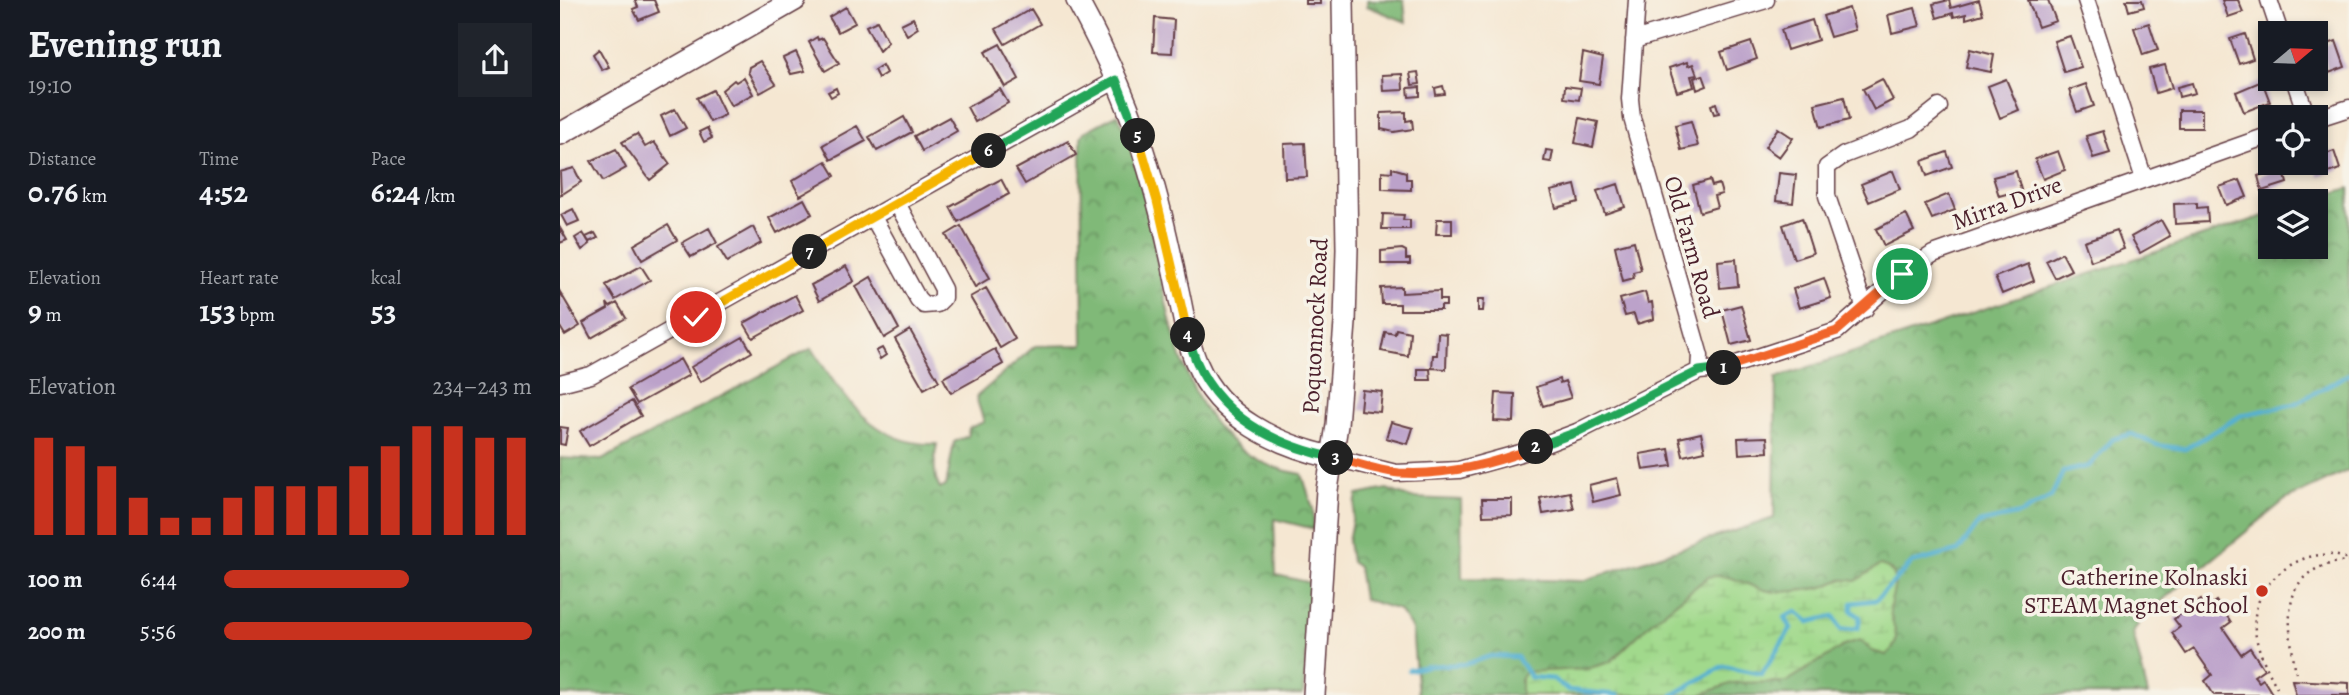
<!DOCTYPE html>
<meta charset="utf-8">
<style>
body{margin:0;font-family:Alegreya,serif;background:#20242c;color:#f1f3f6;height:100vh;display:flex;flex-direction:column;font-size:26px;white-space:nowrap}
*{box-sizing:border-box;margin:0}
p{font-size:23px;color:#9ea1a6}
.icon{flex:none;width:38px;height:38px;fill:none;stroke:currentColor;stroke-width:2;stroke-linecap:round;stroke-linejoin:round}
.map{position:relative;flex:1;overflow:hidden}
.panel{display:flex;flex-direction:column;background:#171b24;width:560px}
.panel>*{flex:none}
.needle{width:46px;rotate:71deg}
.controls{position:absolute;left:1698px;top:21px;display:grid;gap:14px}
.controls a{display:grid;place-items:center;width:70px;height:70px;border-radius:0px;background:#171b24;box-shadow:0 4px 10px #0003;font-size:35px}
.pin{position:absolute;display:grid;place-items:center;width:60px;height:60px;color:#fff;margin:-30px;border:4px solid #fff;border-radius:50%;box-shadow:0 2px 7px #0007}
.km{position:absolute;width:35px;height:35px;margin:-18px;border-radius:50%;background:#222;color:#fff;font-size:19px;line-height:35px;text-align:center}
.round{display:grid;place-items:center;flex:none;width:74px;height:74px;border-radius:0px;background:#20242c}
.summary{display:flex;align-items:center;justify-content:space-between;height:119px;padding:0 28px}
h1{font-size:38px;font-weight:600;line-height:52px}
.metrics{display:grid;grid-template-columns:repeat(3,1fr);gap:10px;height:119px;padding:7px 28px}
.metrics div{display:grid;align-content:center}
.metrics b{font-size:30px;font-weight:600}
.metrics small{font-size:19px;font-weight:400}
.metrics p{font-size:19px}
.chart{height:196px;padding:14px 28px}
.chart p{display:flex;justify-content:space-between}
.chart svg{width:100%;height:126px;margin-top:7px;stroke:#c8321e;stroke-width:6}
ul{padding:0 28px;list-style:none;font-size:23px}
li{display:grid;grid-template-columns:112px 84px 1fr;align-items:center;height:52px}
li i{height:18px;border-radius:9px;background:#c8321e}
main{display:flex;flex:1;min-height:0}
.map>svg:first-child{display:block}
.forest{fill:url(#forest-crowns);stroke:#656c52;stroke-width:2}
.wetland{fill:url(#wetland-marsh);stroke:#767c5c;stroke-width:2}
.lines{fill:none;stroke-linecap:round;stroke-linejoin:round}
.stream{stroke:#54b0d2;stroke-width:4.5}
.building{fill:#bca2ca}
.street-casing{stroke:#643d44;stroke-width:19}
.secondary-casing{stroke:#643d44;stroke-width:24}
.path{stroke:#643d44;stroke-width:2.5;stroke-dasharray:2 5;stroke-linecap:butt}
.street{stroke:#fff;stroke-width:16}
.secondary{stroke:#fff;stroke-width:21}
.split-1-casing{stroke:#fff;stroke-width:14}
.split-2-casing{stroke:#fff;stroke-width:14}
.split-3-casing{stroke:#fff;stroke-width:14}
.split-4-casing{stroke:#fff;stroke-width:14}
.split-5-casing{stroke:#fff;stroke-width:14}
.split-6-casing{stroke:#fff;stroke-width:14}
.split-7-casing{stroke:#fff;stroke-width:14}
.split-8-casing{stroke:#fff;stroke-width:14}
.split-1{stroke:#f0652b;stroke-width:9}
.split-2{stroke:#22a559;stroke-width:9}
.split-3{stroke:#f0652b;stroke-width:9}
.split-4{stroke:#22a559;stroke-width:9}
.split-5{stroke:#f5b400;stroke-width:9}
.split-6{stroke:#22a559;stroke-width:9}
.split-7{stroke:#f5b400;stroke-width:9}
.split-8{stroke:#f5b400;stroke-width:9}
.poi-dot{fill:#c8321e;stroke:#f7f3e8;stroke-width:2.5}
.labels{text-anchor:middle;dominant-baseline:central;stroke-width:7;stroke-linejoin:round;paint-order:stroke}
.street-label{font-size:24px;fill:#4a1f2b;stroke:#f7f3e8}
.poi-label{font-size:24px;fill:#4a1f2b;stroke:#f7f3e8;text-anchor:end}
</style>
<main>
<section class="panel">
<div class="summary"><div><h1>Evening run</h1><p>19:10</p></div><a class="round"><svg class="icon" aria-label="share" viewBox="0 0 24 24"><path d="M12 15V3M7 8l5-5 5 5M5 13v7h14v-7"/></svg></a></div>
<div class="metrics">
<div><p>Distance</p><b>0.76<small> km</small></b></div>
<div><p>Time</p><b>4:52</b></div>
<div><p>Pace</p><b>6:24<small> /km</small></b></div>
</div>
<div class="metrics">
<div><p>Elevation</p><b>9<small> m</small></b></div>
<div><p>Heart rate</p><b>153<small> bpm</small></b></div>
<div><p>kcal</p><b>53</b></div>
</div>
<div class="chart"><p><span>Elevation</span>234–243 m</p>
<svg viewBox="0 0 160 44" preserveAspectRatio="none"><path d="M5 44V10M15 44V13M25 44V20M35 44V31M45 44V38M55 44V38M65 44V31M75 44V27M85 44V27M95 44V27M105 44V20M115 44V13M125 44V6M135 44V6M145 44V10M155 44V10"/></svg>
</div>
<ul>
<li><b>100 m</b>6:44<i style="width:60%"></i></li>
<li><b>200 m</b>5:56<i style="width:100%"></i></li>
</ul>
</section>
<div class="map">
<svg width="1789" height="695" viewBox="0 0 1789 695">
<defs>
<pattern id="forest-crowns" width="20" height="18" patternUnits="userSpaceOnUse" patternTransform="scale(1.75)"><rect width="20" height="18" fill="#80b978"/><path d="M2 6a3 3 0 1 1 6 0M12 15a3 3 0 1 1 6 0" fill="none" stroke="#6b9663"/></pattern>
<pattern id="wetland-marsh" width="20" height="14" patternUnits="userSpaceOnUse" patternTransform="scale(1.75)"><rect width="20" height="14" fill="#a1d98c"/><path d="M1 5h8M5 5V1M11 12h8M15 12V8" fill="none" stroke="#8cba79"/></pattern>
</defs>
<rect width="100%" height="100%" fill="#f7f3e8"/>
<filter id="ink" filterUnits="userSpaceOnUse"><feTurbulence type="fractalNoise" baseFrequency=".0143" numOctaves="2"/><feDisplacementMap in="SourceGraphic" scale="14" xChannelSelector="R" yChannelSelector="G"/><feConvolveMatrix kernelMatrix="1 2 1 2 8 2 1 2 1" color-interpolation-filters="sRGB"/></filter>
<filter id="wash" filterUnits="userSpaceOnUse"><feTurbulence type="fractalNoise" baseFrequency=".00686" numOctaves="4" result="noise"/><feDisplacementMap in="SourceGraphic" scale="28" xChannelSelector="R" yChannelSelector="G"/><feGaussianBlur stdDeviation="1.57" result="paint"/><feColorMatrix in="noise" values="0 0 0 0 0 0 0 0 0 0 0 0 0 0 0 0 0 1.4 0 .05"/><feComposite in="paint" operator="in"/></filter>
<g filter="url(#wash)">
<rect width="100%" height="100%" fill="#f5e7d2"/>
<path class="forest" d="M807,0H844L846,22L807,6Z
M558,114C569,143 580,174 587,205C608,303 617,457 742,474L753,509L754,529L714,519L716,575L752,583L743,695H0V458L42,460L252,348C280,394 315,447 377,444C374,458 373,476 380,489L386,486L394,442L408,436L409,428L424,422L416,397L475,346L523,345L521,137L524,132Z
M1789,188V470L1725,500L1582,617L1573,633L1588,695H858L852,629L839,610L803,599L798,567L791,562L788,541L797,495L827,489L851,498L901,500L902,578L1022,581L1214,518L1216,378L1710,214V247H1755V201H1748Z"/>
<path class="wetland" d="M1320,565C1346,571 1330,596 1330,608C1330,626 1346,640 1326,655L1312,651L1300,640L1287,644L1226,682L1172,683L1140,695H961V678L965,672L1026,669L1050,662L1093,621L1148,577C1175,571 1196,594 1222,592C1234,591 1255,590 1266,586C1281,580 1278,578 1296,581Z"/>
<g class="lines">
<path class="stream" d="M849,670L868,666L906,664L931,656L957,657L970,677L993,679L1008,690L1058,695
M1113,695L1163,666L1202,674L1231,628L1225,617L1236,611L1249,622L1274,616L1281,630L1298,628L1300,617L1292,611V603L1316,600L1352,563L1398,551L1419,523L1460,514L1491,497L1503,472L1529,466L1553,439L1572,434L1597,445L1625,449L1682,415L1734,404L1789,374"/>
</g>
<g id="blocks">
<path class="building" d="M75,0H94L99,12L79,20L73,9L78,7Z
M745,0H760V4H745Z
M1389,0L1391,8L1419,0L1423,14L1406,19V14L1394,17L1393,13L1377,18L1373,4Z
M1468,0H1488L1496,21L1478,27Z
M1566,0H1582L1584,7L1569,11Z
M1662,0H1678L1683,12L1668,17Z
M286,7L295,23L278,32L269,17Z
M1289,8L1295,30L1270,37L1263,16Z
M1355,8L1360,26L1332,33L1328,15Z
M471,9L480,24L445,44L436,29Z
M353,18L358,28L347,35L341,24Z
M595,18L614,20L612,53L593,52Z
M1252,20L1258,40L1227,50L1221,30Z
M317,21L328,42L319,51L306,26Z
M1589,23L1598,50L1583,55L1574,28Z
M1685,34L1693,59L1679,64L1670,39Z
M1510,36L1521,67L1504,72L1494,41Z
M257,37L258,40L263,38L279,63L265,71L249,42Z
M1776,41L1785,67L1769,73L1760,47Z
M1191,42L1197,59L1167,70L1161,52Z
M440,44L459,79L445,87L425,52Z
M39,49L49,67L42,70L33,54Z
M1410,49L1434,55L1431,72L1406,67Z
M236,52L245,71L231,74L223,58Z
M1023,53L1043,58L1039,84L1019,81Z
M200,61L216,84L200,93L188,72L189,67Z
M1127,62L1128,66L1133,64L1137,75L1131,76L1134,87L1117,92L1109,68Z
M322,65L326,73L318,78L314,70Z
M1605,65L1612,88L1596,93L1589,69Z
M858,72L860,84L852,85L850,73Z
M842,74L843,90L823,91L822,75Z
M1143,75L1147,86L1137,90L1134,78Z
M184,77L193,94L171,106L162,90L174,80L176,82Z
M1322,79L1333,100L1314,110L1303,89Z
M1446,79L1459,110L1440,118L1428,86Z
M1702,81L1710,102L1684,112L1676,92Z
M1632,83L1635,93L1619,97L1617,87Z
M1526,84L1534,106L1517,112L1509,90Z
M883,86L885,94L876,95L875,88Z
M1005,86L1021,88L1019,100L1004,98Z
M860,87V96L849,97L848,88Z
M276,88L278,93L271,97L268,92Z
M440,89L448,103L415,122L407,107Z
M153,90L165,115L150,122L137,98Z
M1284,97L1289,120L1261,127L1255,104Z
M1156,103L1159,113L1154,114L1151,105Z
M115,109L126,128L110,136L101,116Z
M1619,110H1642V128H1619Z
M846,112V121L852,120L853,129L834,132L821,129V113Z
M344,117L352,132L317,151L309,137Z
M389,117L397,131L362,151L354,136Z
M1020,118L1038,122L1033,147L1015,143Z
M1131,121L1138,146L1121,150L1115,125Z
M297,126L306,141L271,160L263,145Z
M147,128L152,138L144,142L139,132Z
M1218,128L1233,138L1219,157L1205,147Z
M1543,131L1550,153L1533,158L1526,136Z
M77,134L85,147L94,142L110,164L90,180L62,142Z
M508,141L516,155L465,184L456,169Z
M745,143L747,177L725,178L724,144Z
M56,149L66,168L43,181L31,161Z
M986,150L993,151L991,162L984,161Z
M1498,151L1505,170L1483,179L1475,159Z
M1774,151L1780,169L1759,176L1755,158Z
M1387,152L1392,167L1367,176L1362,161Z
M266,161L275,176L240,196L232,181Z
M14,168L21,182L1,195L0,172Z
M832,168L846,172V179H851V190L822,189V171L832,172Z
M1723,168L1727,183L1702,191L1698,176Z
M1333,171L1340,189L1309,202L1301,184Z
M1456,171L1461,190L1439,196L1433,177Z
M1219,173L1236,175L1233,203L1216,201Z
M441,179L449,194L398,222L390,207Z
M1150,180L1152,186L1159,184L1162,194L1154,196L1157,207L1140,212L1133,185Z
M1680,180L1687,197L1666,205L1659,187Z
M1058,184L1065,207L1045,214L1037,191Z
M1015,185L1019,202L996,208L991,191Z
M1389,194L1395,210L1372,219L1365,204Z
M244,199L252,214L217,233L209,218Z
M1637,203V208L1647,207L1648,222L1615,224L1614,204Z
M13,209L19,221L7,226L1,215Z
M823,214L844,215L843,220H850V229H822Z
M1346,214L1354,231L1324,246L1316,229Z
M1242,218L1253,253L1234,259L1223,225Z
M877,219H892V234H876Z
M1601,220L1610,236L1580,253L1571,237Z
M108,225L117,240L82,260L74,245Z
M401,226L430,278L415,287L386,235Z
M193,227L201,243L167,262L158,247Z
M0,228L7,240L0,243Z
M149,228L157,243L131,257L122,243Z
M1557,230L1564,249L1531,261L1524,241Z
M23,233L30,244L22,250L15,238Z
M35,233L38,238L29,242L26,237Z
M1074,241L1081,270L1073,272L1074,278L1063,281L1055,246Z
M842,249L846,251V259H850V264H821V251Z
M1502,253L1511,270L1495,278L1486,261Z
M1176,259L1178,286L1160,288L1158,261Z
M1468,264L1474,281L1442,294L1435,277Z
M81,266L90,280L55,300L46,285Z
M286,266L294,281L259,301L251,285Z
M311,277L339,329L324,338L296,286Z
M1264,278L1271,298L1239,308L1233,289Z
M842,287V293L880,291V300H886V306H881V310H840V304H822L821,288Z
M426,288L455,339L440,348L410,297Z
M0,292L20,326L5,335L0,327Z
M1085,292L1088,303L1092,302L1094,319L1077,324L1074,314L1065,316L1060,299Z
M235,295L243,310L193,338L184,323Z
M918,299H924L923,311H918Z
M47,303L50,307L57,303L66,318L31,338L23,323L48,309Z
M1181,305L1191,340L1171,345L1162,310Z
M836,329L850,332L848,356L821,351L825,332L835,334Z
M350,330L379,381L364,389L335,339Z
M878,333L887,334L886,369L872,368L873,355H877Z
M183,337L192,352L140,382L131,367Z
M322,348L326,355L320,359L316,351Z
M435,349L443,364L391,393L383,378Z
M120,359L129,375L77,404L68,389Z
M858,369H870L871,380H858Z
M999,379L1000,383L1005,381L1011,398L983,406L976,387Z
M802,390L822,392L820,412L800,410Z
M936,393L955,394L954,422L934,421Z
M72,401L81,416L29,446L20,431Z
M831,422L853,428L848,444L826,438Z
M0,427L8,428L5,445L0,444Z
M1141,433L1145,451L1123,456L1119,438Z
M1207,437L1208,452L1179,454L1178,438Z
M1109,449L1112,466L1083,470L1080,454Z
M1057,478L1061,495L1033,502L1029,485Z
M1010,492L1014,509L983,514L980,498Z
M922,499H952V515L923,516Z
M1641,600L1646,608L1656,601L1671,622L1663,628L1681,654L1690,648L1704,669L1694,676L1699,682L1703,679L1713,695H1654L1645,681L1652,675L1634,649L1626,654L1612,633L1620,627L1614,619Z
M1732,680L1789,683V695H1736Z"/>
</g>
</g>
<g filter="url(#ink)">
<use href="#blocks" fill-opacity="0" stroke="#643d44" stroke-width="2"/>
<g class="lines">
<defs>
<path id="street" d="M1526,0L1584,179
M1709,0L1720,33
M1074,40L1206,0
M1734,79L1747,117
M1755,119L1789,108
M313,217L358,299L364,305L377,304L383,298V289L337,203
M1305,309L1267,196V167L1284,155L1351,129L1379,107
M1139,371L1161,369L1277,331L1342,274L1373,254L1710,135
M0,383L31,375L556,80
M771,457L836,473L899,470L964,452L1017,432L1139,371L1140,356L1072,118L1070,99L1077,0"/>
<path id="secondary" d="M517,0C546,53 571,109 588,167C600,206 609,246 617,286C623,311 626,340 637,364C660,418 717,445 771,457
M0,134L235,0
M754,695L767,490L777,425L785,323L787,249L783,0"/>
</defs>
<use href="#street" class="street-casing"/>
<use href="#secondary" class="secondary-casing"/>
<path class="path" d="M1736,673C1727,621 1717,566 1789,561
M1717,688C1706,667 1692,641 1695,616C1699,576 1751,541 1789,560"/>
<use href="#street" class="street"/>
<use href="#secondary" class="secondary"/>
</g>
</g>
<g class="lines" filter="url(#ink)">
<defs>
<path id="split-1" d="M1164,368L1277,331L1342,274"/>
<path id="split-2" d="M976,447L1017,432L1139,371L1164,368"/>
<path id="split-3" d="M776,458C796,463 818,471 839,473C885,476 933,464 976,447"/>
<path id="split-4" d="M628,335C644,408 707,444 776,458"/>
<path id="split-5" d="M578,136L597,201L628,335"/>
<path id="split-6" d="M429,151L556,80L578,136"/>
<path id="split-7" d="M250,252L429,151"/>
<path id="split-8" d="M136,317L250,252"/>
</defs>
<use href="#split-1" class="split-1-casing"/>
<use href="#split-2" class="split-2-casing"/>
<use href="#split-3" class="split-3-casing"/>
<use href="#split-4" class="split-4-casing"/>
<use href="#split-5" class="split-5-casing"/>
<use href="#split-6" class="split-6-casing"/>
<use href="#split-7" class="split-7-casing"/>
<use href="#split-8" class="split-8-casing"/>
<use href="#split-1" class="split-1"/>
<use href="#split-2" class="split-2"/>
<use href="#split-3" class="split-3"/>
<use href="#split-4" class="split-4"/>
<use href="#split-5" class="split-5"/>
<use href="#split-6" class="split-6"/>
<use href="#split-7" class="split-7"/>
<use href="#split-8" class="split-8"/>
</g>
<circle class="poi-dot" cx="1702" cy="591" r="7"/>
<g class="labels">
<g class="street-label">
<text transform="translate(1447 203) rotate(-20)">Mirra Drive</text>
<text transform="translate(1132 247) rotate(74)">Old Farm Road</text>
<text transform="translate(755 326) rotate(-87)">Poquonnock Road</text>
</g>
<g class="poi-label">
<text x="1688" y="577">Catherine Kolnaski<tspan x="1688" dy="28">STEAM Magnet School</tspan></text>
</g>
</g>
</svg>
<div class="controls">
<a><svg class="needle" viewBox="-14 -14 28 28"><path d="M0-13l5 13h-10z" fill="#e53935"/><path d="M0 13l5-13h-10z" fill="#9ea1a6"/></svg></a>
<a><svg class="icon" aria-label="locate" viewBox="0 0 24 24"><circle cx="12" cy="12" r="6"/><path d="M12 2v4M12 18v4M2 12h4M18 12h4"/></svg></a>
<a><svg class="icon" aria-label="layers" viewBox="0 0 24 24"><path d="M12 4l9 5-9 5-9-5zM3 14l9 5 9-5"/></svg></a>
</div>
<div class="pin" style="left:1342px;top:274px;background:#1e9e55"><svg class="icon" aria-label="arrive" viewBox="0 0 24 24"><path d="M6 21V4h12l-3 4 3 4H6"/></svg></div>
<div class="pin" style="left:136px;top:317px;background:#d93025"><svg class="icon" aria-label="check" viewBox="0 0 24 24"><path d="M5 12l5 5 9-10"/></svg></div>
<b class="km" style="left:1164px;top:368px">1</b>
<b class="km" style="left:976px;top:447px">2</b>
<b class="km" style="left:776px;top:458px">3</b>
<b class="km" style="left:628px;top:335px">4</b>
<b class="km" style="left:578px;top:136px">5</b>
<b class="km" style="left:429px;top:151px">6</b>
<b class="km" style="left:250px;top:252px">7</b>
</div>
</main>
